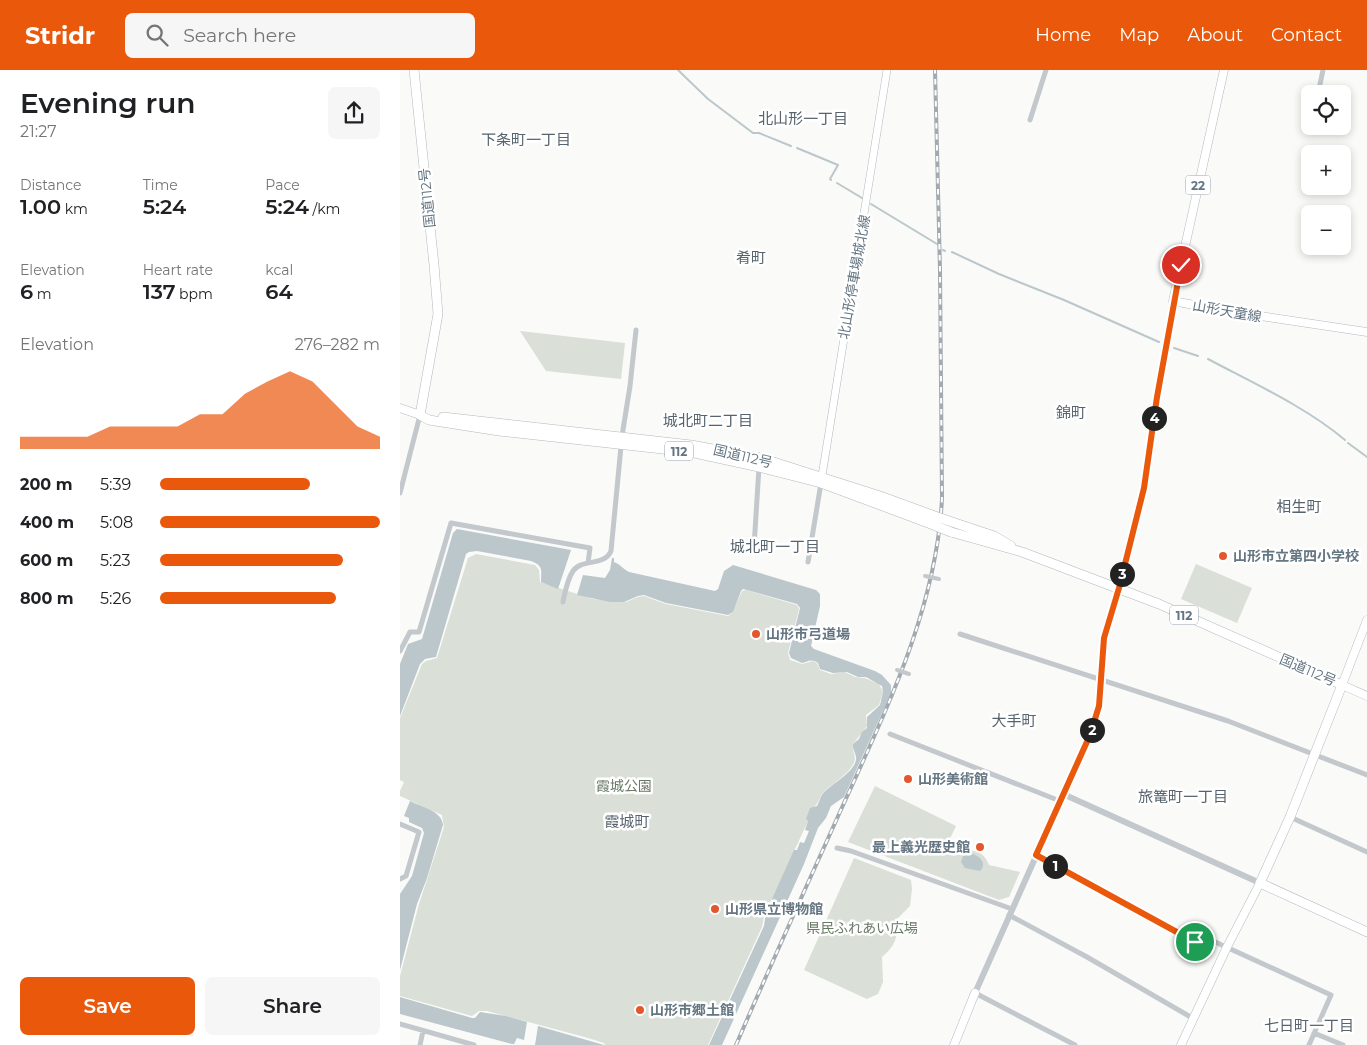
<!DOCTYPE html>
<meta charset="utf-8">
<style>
body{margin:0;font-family:Montserrat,"Noto Sans JP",sans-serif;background:#f6f6f6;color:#202124;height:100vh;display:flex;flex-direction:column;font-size:19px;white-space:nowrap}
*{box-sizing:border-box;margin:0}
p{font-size:16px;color:#757577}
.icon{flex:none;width:28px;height:28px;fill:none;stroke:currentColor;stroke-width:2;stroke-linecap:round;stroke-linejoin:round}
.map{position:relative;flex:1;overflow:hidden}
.side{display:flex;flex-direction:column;background:#fff;width:400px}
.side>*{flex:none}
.fabs{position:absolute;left:901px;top:15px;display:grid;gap:10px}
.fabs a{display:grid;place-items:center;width:50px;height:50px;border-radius:8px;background:#fff;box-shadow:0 2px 8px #0003;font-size:25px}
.pin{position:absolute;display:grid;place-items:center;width:42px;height:42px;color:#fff;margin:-21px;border:2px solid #fff;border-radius:50%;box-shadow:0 1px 5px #0007}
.km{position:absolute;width:25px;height:25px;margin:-12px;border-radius:50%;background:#222;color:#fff;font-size:14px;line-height:25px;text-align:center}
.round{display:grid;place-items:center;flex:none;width:52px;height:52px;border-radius:8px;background:#f6f6f6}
.headline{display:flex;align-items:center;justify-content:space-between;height:85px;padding:0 20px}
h1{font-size:28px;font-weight:600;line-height:38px}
.stats{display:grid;grid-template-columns:repeat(3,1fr);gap:8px;height:85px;padding:5px 20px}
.stats div{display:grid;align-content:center}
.stats b{font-size:21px;font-weight:600}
.stats small{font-size:14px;font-weight:400}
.stats p{font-size:14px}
.chart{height:140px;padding:10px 20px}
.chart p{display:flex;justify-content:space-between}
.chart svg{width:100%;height:90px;margin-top:5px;fill:#ea580c;opacity:.7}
.primary-button{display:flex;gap:10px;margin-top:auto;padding:10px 20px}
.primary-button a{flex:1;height:58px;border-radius:8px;background:#ea580c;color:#fff;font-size:20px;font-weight:600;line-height:58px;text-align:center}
.primary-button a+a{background:#f6f6f6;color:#202124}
ul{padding:0 20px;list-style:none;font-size:16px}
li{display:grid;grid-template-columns:80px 60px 1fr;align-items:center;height:38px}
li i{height:12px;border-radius:6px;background:#ea580c}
header{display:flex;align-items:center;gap:30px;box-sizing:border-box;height:70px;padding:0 25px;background:#ea580c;color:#fff}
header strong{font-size:24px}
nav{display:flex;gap:28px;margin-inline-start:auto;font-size:18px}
.search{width:350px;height:45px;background:#f6f6f6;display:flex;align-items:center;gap:12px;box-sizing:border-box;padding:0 18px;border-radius:8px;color:#757577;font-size:19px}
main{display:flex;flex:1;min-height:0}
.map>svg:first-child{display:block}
.green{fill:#dadfd7}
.water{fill:#bbc7cb}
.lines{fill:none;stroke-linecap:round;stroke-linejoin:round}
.stream{stroke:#bbc7cb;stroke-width:2}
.secondary-casing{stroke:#b3babf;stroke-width:8}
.primary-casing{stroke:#b5babe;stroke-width:9}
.trunk-casing{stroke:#b4b9bd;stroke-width:10}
.minor{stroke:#c3c8cc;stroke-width:5}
.tertiary{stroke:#c3c8cc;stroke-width:6}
.secondary{stroke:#fff;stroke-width:7}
.primary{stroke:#fff;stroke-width:8}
.trunk{stroke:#fff;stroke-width:9}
.rail-casing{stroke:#a2aab0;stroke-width:4}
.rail{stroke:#fff;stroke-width:2;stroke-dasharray:5.5;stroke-linecap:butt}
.trunk-bridge-casing{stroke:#b4b9bd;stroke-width:10;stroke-linecap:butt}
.pedestrian-bridge{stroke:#c3c8cc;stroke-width:4}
.trunk-bridge{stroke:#fff;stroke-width:9}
.route-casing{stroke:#fff;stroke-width:10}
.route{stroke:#ea580c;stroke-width:6}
.poi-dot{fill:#e4572e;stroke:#fff;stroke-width:2}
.labels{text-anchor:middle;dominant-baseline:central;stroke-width:5;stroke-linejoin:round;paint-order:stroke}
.shield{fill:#fff;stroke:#939fa8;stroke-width:1}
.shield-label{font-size:12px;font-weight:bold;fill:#657683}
.street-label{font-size:14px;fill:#657683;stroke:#fff}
.poi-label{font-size:14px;font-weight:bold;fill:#657683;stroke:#fff;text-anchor:start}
.park-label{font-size:14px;fill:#687a64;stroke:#fff}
.neighbourhood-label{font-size:15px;fill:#57646e;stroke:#fff}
</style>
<header>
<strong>Stridr</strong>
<div class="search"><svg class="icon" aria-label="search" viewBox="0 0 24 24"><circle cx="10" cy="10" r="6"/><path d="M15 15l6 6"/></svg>Search here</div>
<nav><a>Home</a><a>Map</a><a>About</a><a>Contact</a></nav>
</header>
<main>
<section class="side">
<div class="headline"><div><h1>Evening run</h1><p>21:27</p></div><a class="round"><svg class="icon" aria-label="share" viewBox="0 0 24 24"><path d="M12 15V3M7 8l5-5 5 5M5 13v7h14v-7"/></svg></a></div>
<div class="stats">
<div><p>Distance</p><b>1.00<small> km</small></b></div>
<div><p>Time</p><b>5:24</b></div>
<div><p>Pace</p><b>5:24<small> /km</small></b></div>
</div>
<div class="stats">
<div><p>Elevation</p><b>6<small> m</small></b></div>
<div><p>Heart rate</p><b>137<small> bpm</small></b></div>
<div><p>kcal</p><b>64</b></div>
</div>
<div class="chart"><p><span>Elevation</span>276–282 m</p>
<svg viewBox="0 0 160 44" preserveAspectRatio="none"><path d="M0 44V38L10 38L20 38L30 38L40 33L50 33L60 33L70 33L80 27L90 27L100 17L110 11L120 6L130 11L140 22L150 33L160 38V44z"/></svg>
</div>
<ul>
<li><b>200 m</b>5:39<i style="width:68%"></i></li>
<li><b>400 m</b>5:08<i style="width:100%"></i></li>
<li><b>600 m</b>5:23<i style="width:83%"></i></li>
<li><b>800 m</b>5:26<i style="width:80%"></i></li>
</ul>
<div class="primary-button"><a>Save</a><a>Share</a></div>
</section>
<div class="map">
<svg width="967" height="975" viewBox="0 0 967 975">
<rect width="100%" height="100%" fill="#fafaf8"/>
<path class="green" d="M120,261L225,273L221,309L146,301Z
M76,484L135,495L139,500L140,512L193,529L226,532L238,527L244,526L266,534L328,546L332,543L342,521L346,520L397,535L399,539L388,583L390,590L402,594L413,591L417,593L420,600L431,604L445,602L455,607L465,608L479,614L483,622L479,635L466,645L467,656C463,663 458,667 453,674C452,680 455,684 455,689C453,702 432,713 424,722C420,726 419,732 415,736L364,846L362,857L308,975H205L204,973L188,968L87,941H79L72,946L0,926V906L19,834L44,757L42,745L0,726V721L4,712L0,710V648L22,594L26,591L37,588L68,488Z
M796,494L852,518L837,553L781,529Z
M475,716L556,756L549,771L560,782C574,778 584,782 589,795L620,802L609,827L599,830L448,772Z
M454,788L511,810L512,819L510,836L497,849C497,868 497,874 482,887L483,912L478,924L467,929L404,900Z"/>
<path class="water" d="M57,459L171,480L158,519L141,512C141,500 144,496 131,491L77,481L69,482L66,484L36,587L25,589L20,594L0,646V594L8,574L22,569L53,463Z
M212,488H214V492C220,494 223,499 229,502L315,521L318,519L324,501L333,495L416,520L420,524V536L411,576L414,579L475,601L482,605L491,615V623L444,727L431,736L426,748L418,758L404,794L322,975H309L364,856L366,842L394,780H397L400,772L404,773L409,761L405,760L408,751L406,749L410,738L417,736C419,732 420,728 422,725C430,714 453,704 456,690C457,684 452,680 453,674L459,669L462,662L467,658V647L480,635L483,622L482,616L466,607H458L447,602L433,603L420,599L418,593C411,588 408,592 402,593L391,588L389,583L400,538L397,534L343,519L341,521L333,542L328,545L266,533L244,525L238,526L224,532H210L177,525L183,505L205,508L210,500Z
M10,731C22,737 42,741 43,755L27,808L17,834L0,900V824L12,806L24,763L22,758L9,752V748L4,746Z
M573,784C581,787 587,794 580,801L565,798L561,792L563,786Z
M0,927L72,948H75L80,942L106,946L127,952L124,970L117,968L114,974H112L0,944Z
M138,956L204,975H135Z"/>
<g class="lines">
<path class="stream" d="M278,0L308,29L353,63H359L391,76
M397,78L438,95L430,109L431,110
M437,113L462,128
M471,134L537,174
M543,180L545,181
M552,182L599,204L664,230L759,272
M774,278L798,286
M808,289C853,313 906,337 945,370
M948,373L967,387"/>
<defs>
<path id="secondary" d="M421,412L487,0"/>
<path id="primary" d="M824,0L773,231L820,240L967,262
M0,338L20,345
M967,550L942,615L967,626
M554,975L575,923
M781,975L827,877L860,813"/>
<path id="trunk" d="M14,0L34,195L38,244L20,345
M20,345L29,350L99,361L290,382L359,397L421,413L531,454
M43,347L291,375L361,388L480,426L532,445
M552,452L594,466L611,476
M551,462L622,482L759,534L942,615L890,747L860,813L967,862"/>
</defs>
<use href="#secondary" class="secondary-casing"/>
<use href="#primary" class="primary-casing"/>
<use href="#trunk" class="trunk-casing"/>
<path class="minor" d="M918,24L923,0
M630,50L646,0
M910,61L911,56
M0,423L20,345
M354,477L359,397
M408,492L421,413
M163,532C165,522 167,510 173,501C182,488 204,497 211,481L222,366L230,316L236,260
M560,564L828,651L967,705
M0,581L10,562H19L51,453L190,478L188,493
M490,664L660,731
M890,747L967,782
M0,754L19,762L6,806L0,809
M437,778L451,781L612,839
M636,785L795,872L807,869L813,871L931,925L909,975
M609,845L687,887L794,949
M575,923L675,975
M0,954L74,975
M914,963L943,975
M20,975L23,961"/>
<path class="tertiary" d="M663,724L860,813
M575,923L690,665L699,636L704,568L719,519L744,418L757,327L773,231"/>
<use href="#secondary" class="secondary"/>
<use href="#primary" class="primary"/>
<use href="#trunk" class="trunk"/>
<defs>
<path id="rail" d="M336,975C371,894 408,813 444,733C488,636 537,536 542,428L540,200L535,0"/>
</defs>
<use href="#rail" class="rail-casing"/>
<use href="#rail" class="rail"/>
<defs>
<path id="trunk-bridge" d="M532,445L552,452
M531,454L551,462"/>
</defs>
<use href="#trunk-bridge" class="trunk-bridge-casing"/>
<path class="pedestrian-bridge" d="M525,506L539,509
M497,600L509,604"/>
<use href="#trunk-bridge" class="trunk-bridge"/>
</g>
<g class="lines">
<defs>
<path id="route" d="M781,195L757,327L744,418L719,518L704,568L699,636L690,665L636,785L795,872"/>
</defs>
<use href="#route" class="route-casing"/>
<use href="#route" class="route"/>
</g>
<g class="poi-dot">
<circle cx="823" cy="486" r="5"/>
<circle cx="356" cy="564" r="5"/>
<circle cx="508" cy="709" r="5"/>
<circle cx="580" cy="777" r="5"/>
<circle cx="315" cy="839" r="5"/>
<circle cx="240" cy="940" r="5"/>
</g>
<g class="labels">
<g class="shield">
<rect x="785.5" y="105.5" width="25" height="19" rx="4"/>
<rect x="265" y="371.5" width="28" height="19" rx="4"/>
<rect x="770" y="535.5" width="28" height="19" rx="4"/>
</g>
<g class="shield-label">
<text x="798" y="115">22</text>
<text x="279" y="381">112</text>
<text x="784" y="545">112</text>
</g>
<g class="street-label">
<text transform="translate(27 128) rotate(-96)">国道112号</text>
<text transform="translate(454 207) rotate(-80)">北山形停車場城北線</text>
<text transform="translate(827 241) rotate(10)">山形天童線</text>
<text transform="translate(343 386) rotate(13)">国道112号</text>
<text transform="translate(908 600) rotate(23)">国道112号</text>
</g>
<g class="poi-label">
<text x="833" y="486">山形市立第四小学校</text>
<text x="366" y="564">山形市弓道場</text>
<text x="518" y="709">山形美術館</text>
<text x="570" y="777" text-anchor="end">最上義光歴史館</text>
<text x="325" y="839">山形県立博物館</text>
<text x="250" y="940">山形市郷土館</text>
</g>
<g class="park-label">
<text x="224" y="716">霞城公園</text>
<text x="462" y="858">県民ふれあい広場</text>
</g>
<g class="neighbourhood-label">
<text x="403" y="48">北山形一丁目</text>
<text x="126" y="69">下条町一丁目</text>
<text x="351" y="187">肴町</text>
<text x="671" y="342">錦町</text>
<text x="308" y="350">城北町二丁目</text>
<text x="899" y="436">相生町</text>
<text x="375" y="476">城北町一丁目</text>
<text x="614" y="650">大手町</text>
<text x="783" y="726">旅篭町一丁目</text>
<text x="227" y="751">霞城町</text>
<text x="909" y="955">七日町一丁目</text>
</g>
</g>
</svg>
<div class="fabs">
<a><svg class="icon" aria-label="locate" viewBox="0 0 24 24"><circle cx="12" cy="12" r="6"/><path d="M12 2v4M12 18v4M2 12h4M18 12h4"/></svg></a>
<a>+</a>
<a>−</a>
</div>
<div class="pin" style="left:795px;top:872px;background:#1e9e55"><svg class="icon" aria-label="arrive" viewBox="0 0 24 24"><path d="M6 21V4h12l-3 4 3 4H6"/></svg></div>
<div class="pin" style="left:781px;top:195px;background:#d93025"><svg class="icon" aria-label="check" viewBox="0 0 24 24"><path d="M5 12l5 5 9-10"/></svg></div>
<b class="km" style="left:655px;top:796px">1</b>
<b class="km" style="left:692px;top:660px">2</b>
<b class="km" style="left:722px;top:504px">3</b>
<b class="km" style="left:754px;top:348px">4</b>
</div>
</main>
